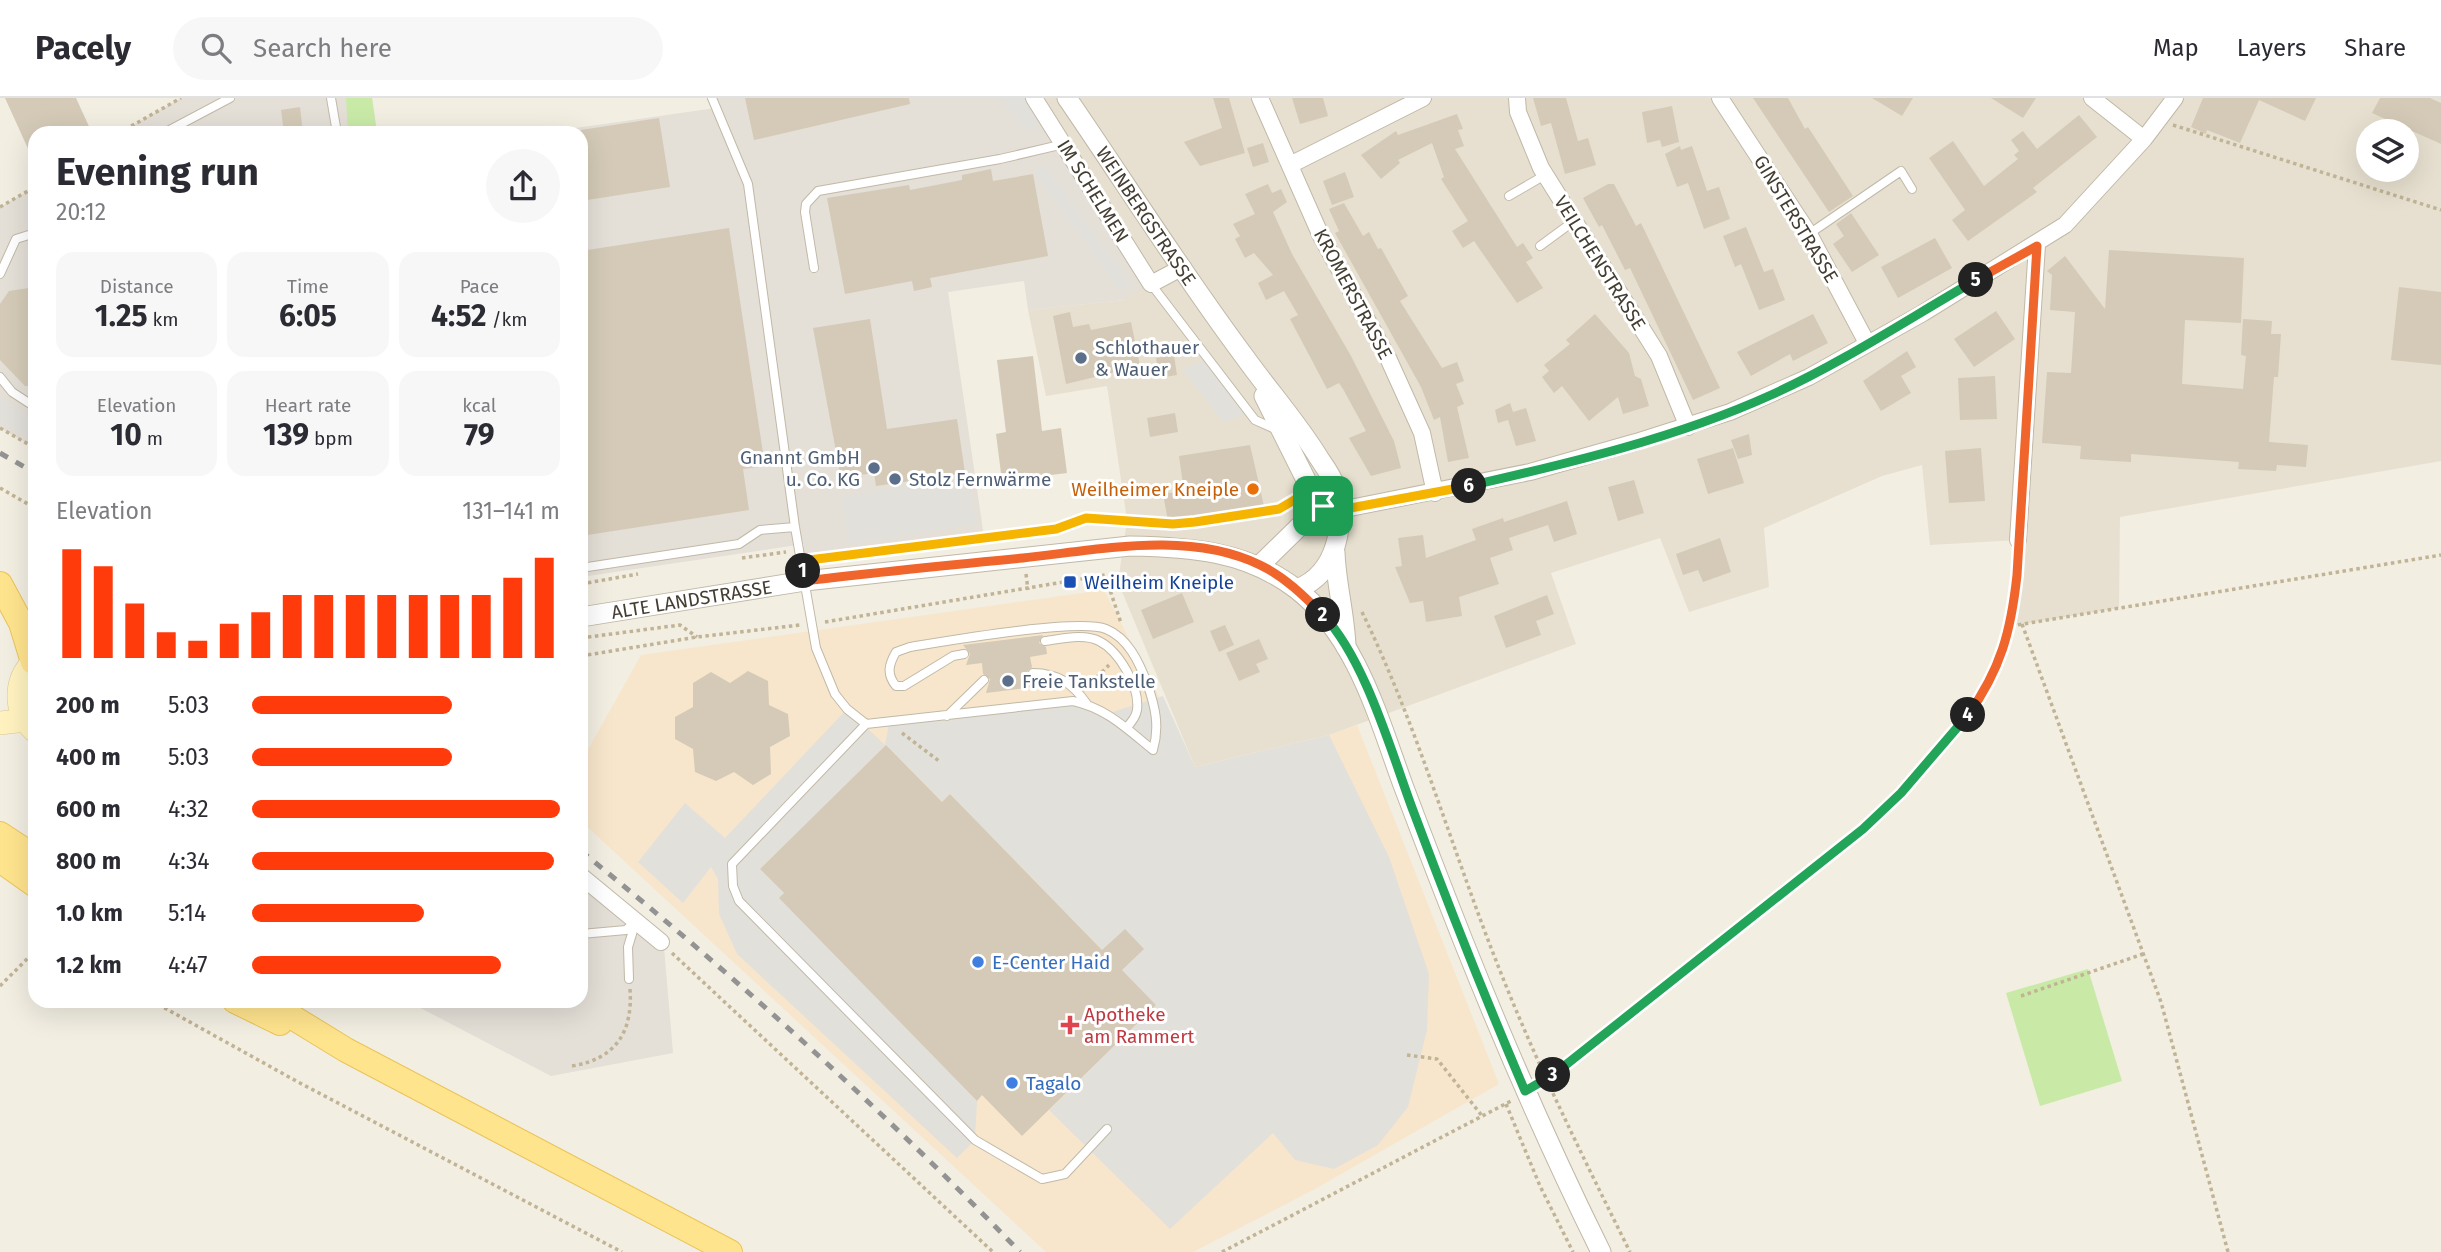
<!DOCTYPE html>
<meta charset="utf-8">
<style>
body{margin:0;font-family:"Fira Sans",sans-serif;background:#f7f7f7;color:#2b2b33;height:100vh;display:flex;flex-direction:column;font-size:26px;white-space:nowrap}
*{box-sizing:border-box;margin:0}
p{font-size:23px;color:#7c7c81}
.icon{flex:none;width:38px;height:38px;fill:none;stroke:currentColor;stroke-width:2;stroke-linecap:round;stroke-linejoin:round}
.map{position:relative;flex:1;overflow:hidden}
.panel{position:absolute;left:28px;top:28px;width:560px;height:882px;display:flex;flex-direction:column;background:#fff;border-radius:21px;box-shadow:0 7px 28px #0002}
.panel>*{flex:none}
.tools{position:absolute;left:2356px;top:21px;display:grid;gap:14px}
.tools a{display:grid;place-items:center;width:63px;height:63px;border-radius:50%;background:#fff;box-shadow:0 7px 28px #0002;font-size:35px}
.pin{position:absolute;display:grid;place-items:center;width:60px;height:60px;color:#fff;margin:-30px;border-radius:14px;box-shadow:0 4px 10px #0006}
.km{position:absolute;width:35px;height:35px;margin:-18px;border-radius:50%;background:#222;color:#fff;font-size:19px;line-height:35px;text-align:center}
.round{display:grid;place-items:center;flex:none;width:74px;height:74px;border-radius:37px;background:#f7f7f7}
.headline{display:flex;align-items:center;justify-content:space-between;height:119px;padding:0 28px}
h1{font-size:38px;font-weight:700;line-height:52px}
.figures{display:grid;grid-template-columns:repeat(3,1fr);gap:10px;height:119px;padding:7px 28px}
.figures div{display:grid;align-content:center;border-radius:18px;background:#f7f7f7;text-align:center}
.figures b{font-size:30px;font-weight:700}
.figures small{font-size:19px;font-weight:400}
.figures p{font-size:19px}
.chart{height:196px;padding:14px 28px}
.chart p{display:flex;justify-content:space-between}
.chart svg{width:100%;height:126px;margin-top:7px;stroke:#ff3b0c;stroke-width:6}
ul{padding:0 28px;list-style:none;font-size:23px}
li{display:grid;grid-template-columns:112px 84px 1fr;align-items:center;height:52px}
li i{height:18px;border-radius:9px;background:#ff3b0c}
header{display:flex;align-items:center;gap:42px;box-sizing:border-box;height:98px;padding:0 35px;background:#fff;border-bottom:2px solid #e1e1e2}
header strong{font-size:33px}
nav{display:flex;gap:38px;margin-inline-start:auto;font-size:24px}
.search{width:490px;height:63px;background:#f7f7f7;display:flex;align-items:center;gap:18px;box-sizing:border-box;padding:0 24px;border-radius:38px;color:#7c7c81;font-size:26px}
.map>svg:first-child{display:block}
.residential{fill:#e7e0d0;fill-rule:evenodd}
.commercial{fill:#f7e6cb}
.industrial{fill:#e4dfd7}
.green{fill:#c9eaa7}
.parking{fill:#e2e0db}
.building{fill:#d4cab7}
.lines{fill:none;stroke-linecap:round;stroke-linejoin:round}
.service-casing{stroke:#c1b9a7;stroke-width:10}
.minor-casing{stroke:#c1b9a7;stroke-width:18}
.tertiary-casing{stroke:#c1b9a7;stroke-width:21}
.secondary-casing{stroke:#d9c890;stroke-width:24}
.primary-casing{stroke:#eac458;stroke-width:26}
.path{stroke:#c1b395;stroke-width:3.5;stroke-dasharray:3.5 3.5;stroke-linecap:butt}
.service{stroke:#fff;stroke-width:8}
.minor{stroke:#fff;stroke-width:16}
.tertiary{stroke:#fff;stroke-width:19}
.secondary{stroke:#fff2bf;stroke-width:23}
.primary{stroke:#ffe48e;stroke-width:24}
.rail{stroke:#939393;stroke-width:5;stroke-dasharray:9 9;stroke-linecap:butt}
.split-1-casing{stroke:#fff;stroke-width:14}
.split-2-casing{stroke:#fff;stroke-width:14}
.split-3-casing{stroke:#fff;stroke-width:14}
.split-4-casing{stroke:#fff;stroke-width:14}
.split-5-casing{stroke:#fff;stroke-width:14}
.split-6-casing{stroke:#fff;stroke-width:14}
.split-7-casing{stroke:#fff;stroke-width:14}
.split-1{stroke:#f5b400;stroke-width:9}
.split-2{stroke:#f0652b;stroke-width:9}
.split-3{stroke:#22a559;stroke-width:9}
.split-4{stroke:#22a559;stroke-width:9}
.split-5{stroke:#f0652b;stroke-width:9}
.split-6{stroke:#22a559;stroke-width:9}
.split-7{stroke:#f5b400;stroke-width:9}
.service-dot{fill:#5c6f8a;stroke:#fff;stroke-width:2.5}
.food-dot{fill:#e8710a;stroke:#fff;stroke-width:2.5}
.transit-dot{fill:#1a4fb4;stroke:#fff;stroke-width:2.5}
.shop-dot{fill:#3f7fe0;stroke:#fff;stroke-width:2.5}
.health-dot{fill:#e0444e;stroke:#fff;stroke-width:2.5}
.labels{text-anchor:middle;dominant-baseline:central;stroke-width:6;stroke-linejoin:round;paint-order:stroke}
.street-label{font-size:19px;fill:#443e32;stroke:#fff}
.service-label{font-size:19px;fill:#4e5e75;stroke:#fff;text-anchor:start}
.food-label{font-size:19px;fill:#c56008;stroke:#fff;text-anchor:end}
.transit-label{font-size:19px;fill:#164399;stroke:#fff;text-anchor:start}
.shop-label{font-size:19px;fill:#366cbe;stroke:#fff;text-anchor:start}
.health-label{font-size:19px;fill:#be3a42;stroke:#fff;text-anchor:start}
</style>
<header>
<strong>Pacely</strong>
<div class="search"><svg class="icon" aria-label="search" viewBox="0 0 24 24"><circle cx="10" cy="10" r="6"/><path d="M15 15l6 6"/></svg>Search here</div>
<nav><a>Map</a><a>Layers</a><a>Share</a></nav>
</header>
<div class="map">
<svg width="2441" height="1154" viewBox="0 0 2441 1154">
<rect width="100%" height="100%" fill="#f2eee2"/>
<path class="residential" d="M1034,0H2441V363L2120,419L2119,510L2011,528L2018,442L1930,447L1922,367L1882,378L1764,430L1769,489L1689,514L1660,440L1551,475L1576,546L1329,637L1195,669L1118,484L1127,422L1107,288L1046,298L1028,212L1125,202ZM2368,33H2406V72H2368Z"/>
<path class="commercial" d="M1104,492L1195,669L1329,637L1357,627L1499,986L1313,1092L1193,1154H1046L581,723V664L641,557Z"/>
<path class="industrial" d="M181,0H372L377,35H119Z
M712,0H1034L1151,186L1125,202L1028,212L1024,183L948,194L984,439L801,463L804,446L581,479V35H541L716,10Z
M35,89V350L0,330V109Z
M581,784L664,850L673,955L551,978L407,903H581Z"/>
<path class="green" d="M346,0H372L377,35H348Z
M2088,871L2122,983L2040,1008L2006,895Z"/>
<path class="parking" d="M1000,0H1034L1048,21L1027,34Z
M1045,67L1130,185L1120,193L1034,74Z
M1208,260L1249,314L1224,325L1182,272Z
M0,300L35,323V344L0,323Z
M968,378L977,426L849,446L842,399Z
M1163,598L1195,669L1329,637L1389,759L1429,876L1427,932L1408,1009L1378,1047L1334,1071L1295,1062L1273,1035L1170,1131L1049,1012L1156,907L950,696L942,704L886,647L760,771L784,795L780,800L977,1003L975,1042L957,1060L737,856L719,816L718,781L711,769L683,805L638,764L685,705L725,740L847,611L885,647L889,625L1073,603L1109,615Z"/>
<path class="building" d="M5,0H76L92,35H35V66Z
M745,0H909L910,6L754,42Z
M1213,0H1229L1245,55L1200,68L1184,44L1222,30Z
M1292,0H1323L1328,18L1300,26Z
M1533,0H1566L1578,43L1588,40L1596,67L1565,76L1551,25L1541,28Z
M1753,0H1788L1805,31L1808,29L1853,98L1829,114Z
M1872,0H1913L1902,18Z
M1991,0H2036L2023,20Z
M2203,0H2316L2305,23L2259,2L2240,45L2207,32L2206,36L2191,29Z
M2380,0H2430L2441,5V46L2372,15Z
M1672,8L1679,44L1662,49L1660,42L1647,45L1642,14Z
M300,9L303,35H284L281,12Z
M1457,16L1463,31L1458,32L1464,48L1455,51L1517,149L1523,145L1533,160L1526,164L1543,190L1517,205L1474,143L1463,150L1452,133L1468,123L1441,81L1444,79L1432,45L1398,62L1400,65L1381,81L1361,57L1396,33L1398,37Z
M2079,17L2097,39L2033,90L2037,94L1968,143L1952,122L1965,112L1929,60L1953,43L1984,88L2018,61L2014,57L2019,53L2011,42L2023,33L2037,51Z
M659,20L670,89L581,103V32Z
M1263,45L1269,64L1253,69L1247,50Z
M1680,48L1681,52L1692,48L1707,93L1719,89L1730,121L1704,131L1688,85L1677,89L1665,56Z
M991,71L993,83L1033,76L1048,158L930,180L932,189L914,193L912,183L845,196L827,100L909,87L910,92L962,82V77Z
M1345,74L1354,99L1332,107L1323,83Z
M1268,86L1272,95L1281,91L1287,104L1273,114L1292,156L1351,258L1394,343L1401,370L1371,378L1349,340L1366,333L1343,291L1339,285L1327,291L1290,221L1298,217L1284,193L1266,202L1258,185L1273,177L1254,155L1245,160L1235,141L1240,138L1233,126L1255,116L1245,96Z
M1608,86H1614L1636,128L1641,125L1720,290L1693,302L1630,170L1625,172L1602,127L1599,129L1583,100Z
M1344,105L1363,138L1369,134L1378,151L1381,150L1408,198L1400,203L1442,270L1457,264L1464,283L1456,286L1464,306L1457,309L1469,360L1448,364L1440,319L1434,322L1421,289L1335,135L1339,133L1329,111Z
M1851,115L1879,157L1852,174L1833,146L1844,138L1836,126Z
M1746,129L1764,174L1773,171L1785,202L1759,212L1741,166L1735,169L1723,138Z
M729,130L765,368L743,371L749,412L581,438V153Z
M1935,140L1952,170L1898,200L1881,169Z
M2109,152L2244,160L2241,225L2185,222L2182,286L2243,291L2246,258L2241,257L2243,221L2272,223L2271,236H2281L2278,279H2274L2269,344L2308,347L2306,369L2277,367L2276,373L2238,371L2239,364L2131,356V364L2080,361L2081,348L2042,345L2047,274L2071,275L2075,214L2050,212L2052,177L2047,173L2065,158L2105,211Z
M35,189V288H25L0,262V206L9,193Z
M2399,189L2441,194V267L2391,262Z
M1996,213L2015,241L1974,269L1954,241Z
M1070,214L1073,229L1089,226L1091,232L1131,224L1140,268L1066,286L1053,218Z
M1595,216L1629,255L1635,278L1641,281L1649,308L1623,316L1618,299L1589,323L1562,288L1554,295L1542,279L1549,273L1544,267L1570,246L1566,242Z
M1813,216L1828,245L1793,263L1790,256L1751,278L1737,254Z
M870,221L887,331L957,321L965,375L876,388L874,375L841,380L813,230Z
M1907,253L1916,269L1901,278L1911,295L1881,313L1863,283Z
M1174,257L1177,277L1159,280L1156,260Z
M1033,258L1042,333L1061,330L1067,375L1002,383L996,336L1006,334L997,262Z
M1995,278L1997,321L1960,322L1958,280Z
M1510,305L1513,314L1526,310L1536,343L1516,348L1508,322L1498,325L1495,312Z
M1175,315L1178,334L1150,339L1147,320Z
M1749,336L1752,357L1738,361L1731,342Z
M1250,347L1264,408L1168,423L1163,396L1184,393L1179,358Z
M1733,350L1744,385L1708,396L1697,361Z
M1981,350L1985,403L1949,405L1945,353Z
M1634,382L1644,415L1618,423L1608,389Z
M1567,403L1577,436L1554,444L1548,427L1509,440L1513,452L1490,460L1499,486L1459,499L1462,518L1426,524L1423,503L1410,505L1395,469L1402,468L1398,440L1423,437L1426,460L1476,442L1472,431L1503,420L1504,424Z
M1720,440L1731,474L1703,484L1698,472L1683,477L1676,456Z
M1182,495L1194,524L1153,541L1141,512Z
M1547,497L1554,516L1536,523L1541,537L1506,550L1494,518Z
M1225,527L1234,547L1219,554L1210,533Z
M1043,537L1039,545L1046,549L1047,556L1030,559L1032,569L1027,574L1034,582V589L986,595L990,581L983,576L982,565L966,567L970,556L963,547Z
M1259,541L1268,561L1256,566L1260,574L1239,583L1226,555Z
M748,573L768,583L769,607L788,616L790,638L770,649L771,676L753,687L734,674L716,683L695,674L693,651L675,641V619L693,609V585L711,574L730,585Z
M886,647L942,704L950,696L1102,852L1125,831L1144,851L1122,872L1156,907L1022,1038L982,997L977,1003L779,800L784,795L760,771Z"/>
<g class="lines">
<defs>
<path id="service" d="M331,0L337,35
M712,0L748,86L795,429L816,550L835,596L847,611L866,626
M164,35L230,0
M1509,98L1545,77
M1809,136L1901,73L1912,91
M1540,148L1574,123
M814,170L805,114L806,106L818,93L1000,61L1064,46
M0,176L16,141L35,135
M1151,186L1255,322L1275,331
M0,279L12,294L35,309
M581,470L739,446L760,432L795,429
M1045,543C1061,541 1084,535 1099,543C1119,553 1140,589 1137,612C1136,619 1131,625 1126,630
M964,556L953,558L904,588H896C886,576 889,566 896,554L910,549C947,543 1078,520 1106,531C1128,540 1139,564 1147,585C1155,608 1160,628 1153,652C1127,631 1106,610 1073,603L866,626L732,766L733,788L739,803L975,1042L1042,1081L1065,1076L1107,1031
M1033,575C1058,575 1073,586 1087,606
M947,618L984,582
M581,836L626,832L636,823
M629,881L628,849L635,826"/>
<path id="minor" d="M1034,0L1151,186L1183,169
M1260,0L1321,138L1388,260L1422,335L1435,395
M1517,0L1518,14L1541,70L1659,258L1688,329
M1720,0L1809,136L1867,245
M2092,0L2144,41
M1292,66L1423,0
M1340,412L1530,374L1636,344L1730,314L1809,279L1923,215L2065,127L2144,41L2175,0
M2018,442L2037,147
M581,778L661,844"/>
<g id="tertiary">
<path id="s1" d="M1067,0C1126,86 1182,175 1244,258C1269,293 1297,324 1319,360C1325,369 1332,378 1335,388C1346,426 1337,476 1297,491"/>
<path d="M1264,298L1311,392L1323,408L1340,412"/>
<path d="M1335,454C1336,486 1345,516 1346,549"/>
<path d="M1260,467L1304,424L1339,413"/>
<path id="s2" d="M581,519L805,483L1130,448C1190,449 1246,453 1295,490C1356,536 1378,619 1403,687C1423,740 1443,792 1464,845C1506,950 1551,1053 1601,1154"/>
</g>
<path id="secondary" d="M35,562C14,582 13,613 35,633
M0,625L25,622"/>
<path id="primary" d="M0,486L21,525L33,564
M0,736L35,759
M0,762L35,787
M235,903L280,925
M266,903L346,952L730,1154"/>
</defs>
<use href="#service" class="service-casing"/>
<use href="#minor" class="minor-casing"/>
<use href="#tertiary" class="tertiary-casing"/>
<use href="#secondary" class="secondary-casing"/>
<use href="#primary" class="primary-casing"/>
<path class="path" d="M2173,27L2441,112
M119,35L181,0
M0,109L35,89
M0,330L35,350
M0,390L35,410
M742,460L786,454
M813,461L1056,431L1086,420L1173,426L1195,424L1279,411L1295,402
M1026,476L1028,492
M581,486L638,476
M1362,514C1416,625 1450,745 1495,860C1534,961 1582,1057 1630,1154
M825,524L1105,477L1121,525
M2022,526L2161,904L2228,1154
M2011,528L2441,457
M581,540L680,527L697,539
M581,558L697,539L800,527
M1087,589L1109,567
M902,635L939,663
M672,855L993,1154
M0,888L29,859L35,858
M2021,898L2143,856
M152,903L298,984L622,1154
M1407,957L1437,961L1483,1019
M572,968C615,961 633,935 630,891
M1545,983C1599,944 1650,899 1703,858C1800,784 1971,662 2008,542C2016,516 2017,486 2018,458
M1506,1006L1540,1088L1573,1154
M1222,1154L1511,1003"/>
<use href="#service" class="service"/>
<use href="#minor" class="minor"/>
<use href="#tertiary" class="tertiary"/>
<use href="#secondary" class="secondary"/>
<use href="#primary" class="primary"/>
<path class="rail" d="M0,355L35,375
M581,753C735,878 882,1011 1020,1154"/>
</g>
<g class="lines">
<defs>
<path id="split-1" d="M803,473L801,463L1056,431L1086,420L1173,426L1195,424L1279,411L1311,392L1323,408"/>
<path id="split-2" d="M803,473L805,483C877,474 950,467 1023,460C1099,452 1188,432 1260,467C1285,479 1304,498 1323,517"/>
<path id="split-3" d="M1323,517C1366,562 1392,657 1414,715C1449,809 1486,902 1525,993L1553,977"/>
<path id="split-4" d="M1553,977L1863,731L1901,695L1968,617"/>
<path id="split-5" d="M1968,617C2001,571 2011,533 2017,477L2037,148L1976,182"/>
<path id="split-6" d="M1469,388C1570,365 1676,340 1771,297C1842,265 1908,221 1976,182"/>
<path id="split-7" d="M1323,408L1340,412L1469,388"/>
</defs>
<use href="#split-1" class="split-1-casing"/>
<use href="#split-2" class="split-2-casing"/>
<use href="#split-3" class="split-3-casing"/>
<use href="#split-4" class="split-4-casing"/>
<use href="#split-5" class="split-5-casing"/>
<use href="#split-6" class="split-6-casing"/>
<use href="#split-7" class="split-7-casing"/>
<use href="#split-1" class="split-1"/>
<use href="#split-2" class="split-2"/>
<use href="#split-3" class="split-3"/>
<use href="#split-4" class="split-4"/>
<use href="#split-5" class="split-5"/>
<use href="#split-6" class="split-6"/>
<use href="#split-7" class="split-7"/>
</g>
<g class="service-dot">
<circle cx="1081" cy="260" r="7"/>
<circle cx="874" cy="370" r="7"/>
<circle cx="895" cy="381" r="7"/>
<circle cx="1008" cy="583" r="7"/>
</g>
<circle class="food-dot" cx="1253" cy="391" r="7"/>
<rect class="transit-dot" x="1063" y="477" width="14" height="14" rx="3.5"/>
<g class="shop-dot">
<circle cx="978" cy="864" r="7"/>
<circle cx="1012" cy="985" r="7"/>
</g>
<path class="health-dot" d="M1066.5 916.5h7v7h7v7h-7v7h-7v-7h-7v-7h7z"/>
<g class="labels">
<g class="street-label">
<text transform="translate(1093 93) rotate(58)">IM SCHELMEN</text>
<text stroke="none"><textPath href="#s1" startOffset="142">WEINBERGSTRASSE</textPath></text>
<text transform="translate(1796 121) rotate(59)">GINSTERSTRASSE</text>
<text transform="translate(1600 165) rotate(58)">VEILCHENSTRASSE</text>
<text transform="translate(1353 196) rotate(62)">KROMERSTRASSE</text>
<text stroke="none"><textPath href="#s2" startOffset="112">ALTE LANDSTRASSE</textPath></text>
</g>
<g class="service-label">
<text x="1095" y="249">Schlothauer<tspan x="1095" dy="22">&amp; Wauer</tspan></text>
<text x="860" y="359" text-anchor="end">Gnannt GmbH<tspan x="860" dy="22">u. Co. KG</tspan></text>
<text x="909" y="381">Stolz Fernwärme</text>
<text x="1022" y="583">Freie Tankstelle</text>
</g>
<g class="food-label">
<text x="1239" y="391">Weilheimer Kneiple</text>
</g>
<g class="transit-label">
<text x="1084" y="484">Weilheim Kneiple</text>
</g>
<g class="shop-label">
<text x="992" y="864">E-Center Haid</text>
<text x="1026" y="985">Tagalo</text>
</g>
<g class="health-label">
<text x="1084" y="916">Apotheke<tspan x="1084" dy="22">am Rammert</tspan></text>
</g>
</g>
</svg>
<div class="tools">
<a><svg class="icon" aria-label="layers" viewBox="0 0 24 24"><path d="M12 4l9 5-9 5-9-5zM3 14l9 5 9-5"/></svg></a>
</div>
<div class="pin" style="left:1323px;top:408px;background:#1e9e55"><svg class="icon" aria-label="arrive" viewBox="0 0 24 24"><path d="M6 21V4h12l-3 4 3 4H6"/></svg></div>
<b class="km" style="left:803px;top:473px">1</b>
<b class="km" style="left:1323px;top:517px">2</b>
<b class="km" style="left:1553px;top:977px">3</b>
<b class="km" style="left:1968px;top:617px">4</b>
<b class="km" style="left:1976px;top:182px">5</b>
<b class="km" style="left:1469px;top:388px">6</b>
<section class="panel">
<div class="headline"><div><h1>Evening run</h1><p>20:12</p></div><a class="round"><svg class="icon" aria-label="share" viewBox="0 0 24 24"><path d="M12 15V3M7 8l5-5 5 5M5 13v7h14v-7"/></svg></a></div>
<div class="figures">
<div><p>Distance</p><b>1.25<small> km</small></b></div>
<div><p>Time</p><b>6:05</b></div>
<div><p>Pace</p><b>4:52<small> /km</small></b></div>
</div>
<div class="figures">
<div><p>Elevation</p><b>10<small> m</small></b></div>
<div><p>Heart rate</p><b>139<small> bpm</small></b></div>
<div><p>kcal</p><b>79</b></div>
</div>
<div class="chart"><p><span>Elevation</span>131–141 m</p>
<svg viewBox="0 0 160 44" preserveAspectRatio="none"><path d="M5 44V6M15 44V12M25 44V25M35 44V35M45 44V38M55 44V32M65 44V28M75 44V22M85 44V22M95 44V22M105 44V22M115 44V22M125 44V22M135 44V22M145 44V16M155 44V9"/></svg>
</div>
<ul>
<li><b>200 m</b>5:03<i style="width:65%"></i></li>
<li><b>400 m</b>5:03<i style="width:65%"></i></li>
<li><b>600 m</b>4:32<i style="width:100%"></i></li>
<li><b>800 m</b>4:34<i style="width:98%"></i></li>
<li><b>1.0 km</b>5:14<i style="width:56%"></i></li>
<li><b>1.2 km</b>4:47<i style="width:81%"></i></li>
</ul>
</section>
</div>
